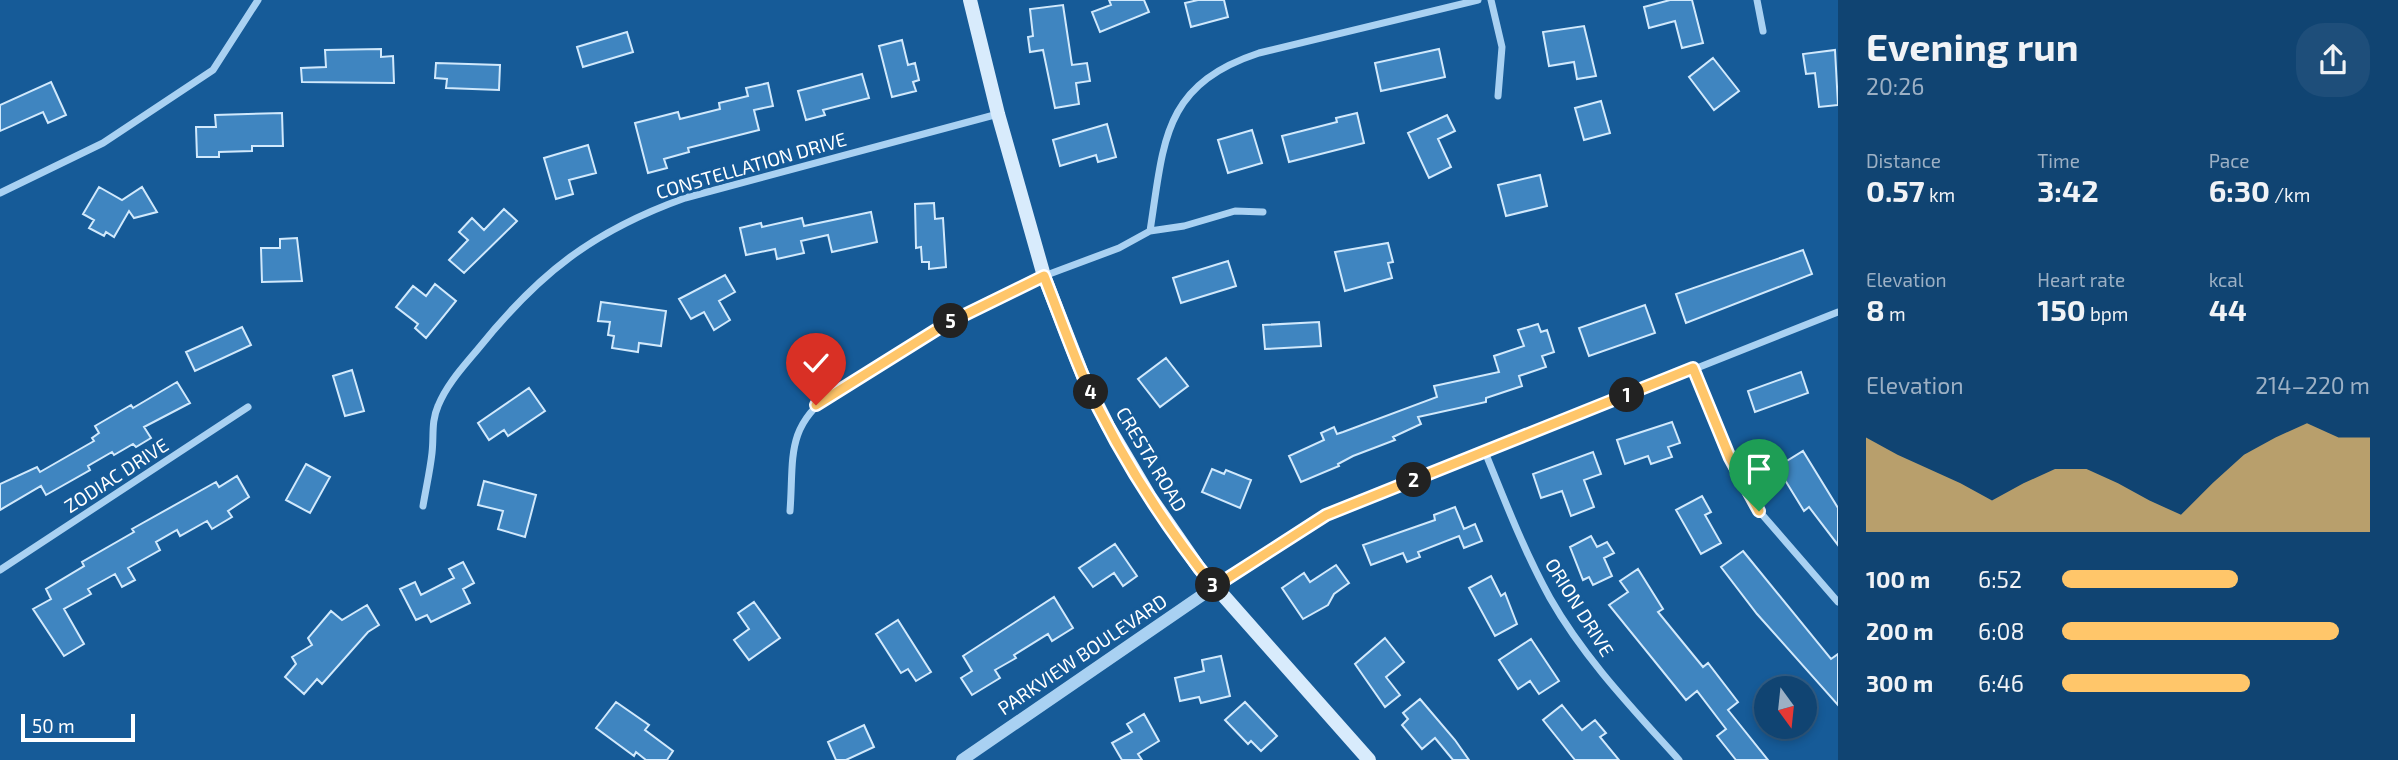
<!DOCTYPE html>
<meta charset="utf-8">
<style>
body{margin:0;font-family:"Exo 2",sans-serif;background:#1e4e7a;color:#f1f3f6;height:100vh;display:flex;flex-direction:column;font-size:26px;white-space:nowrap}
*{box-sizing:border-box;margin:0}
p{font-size:23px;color:#9cb0c4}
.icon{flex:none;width:38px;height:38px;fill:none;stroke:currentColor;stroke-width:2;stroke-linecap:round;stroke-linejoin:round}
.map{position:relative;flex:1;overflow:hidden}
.details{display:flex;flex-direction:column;background:#104472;width:560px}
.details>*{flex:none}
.needle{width:46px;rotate:165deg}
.buttons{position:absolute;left:1754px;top:676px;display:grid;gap:14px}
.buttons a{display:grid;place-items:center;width:63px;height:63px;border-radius:50%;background:#104472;box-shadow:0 4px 10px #0003,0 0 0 2px #305c84;font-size:35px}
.scale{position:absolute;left:21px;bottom:18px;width:114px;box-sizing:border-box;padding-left:7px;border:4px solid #fff;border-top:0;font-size:19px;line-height:24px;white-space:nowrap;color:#fff;-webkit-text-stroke:5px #165b98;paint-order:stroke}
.pin{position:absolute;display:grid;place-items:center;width:60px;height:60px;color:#fff;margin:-72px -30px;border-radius:50% 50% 50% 0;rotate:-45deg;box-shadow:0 0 7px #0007}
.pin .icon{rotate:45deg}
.km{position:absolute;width:35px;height:35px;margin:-18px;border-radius:50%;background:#222;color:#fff;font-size:19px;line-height:35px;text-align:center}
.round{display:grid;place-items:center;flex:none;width:74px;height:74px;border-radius:28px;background:#1e4e7a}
.summary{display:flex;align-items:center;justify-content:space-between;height:119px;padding:0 28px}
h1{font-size:38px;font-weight:700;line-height:52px}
.metrics{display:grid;grid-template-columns:repeat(3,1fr);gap:10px;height:119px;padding:7px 28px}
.metrics div{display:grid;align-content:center}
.metrics b{font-size:30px;font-weight:700}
.metrics small{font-size:19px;font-weight:400}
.metrics p{font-size:19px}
.chart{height:196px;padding:14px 28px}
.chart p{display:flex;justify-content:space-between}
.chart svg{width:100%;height:126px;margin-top:7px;fill:#ffc66a;opacity:.7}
ul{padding:0 28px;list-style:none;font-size:23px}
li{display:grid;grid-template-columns:112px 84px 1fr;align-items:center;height:52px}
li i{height:18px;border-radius:9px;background:#ffc66a}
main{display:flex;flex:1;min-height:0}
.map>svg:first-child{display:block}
.building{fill:#3f85c0;stroke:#d1e9fc;stroke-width:2}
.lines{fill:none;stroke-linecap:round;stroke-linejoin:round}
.minor{stroke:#a9d1f2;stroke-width:7}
.tertiary{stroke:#a9d1f2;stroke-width:12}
.secondary{stroke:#d8ebfc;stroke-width:14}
.route-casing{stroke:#fff;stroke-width:14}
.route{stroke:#ffc66a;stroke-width:9}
.labels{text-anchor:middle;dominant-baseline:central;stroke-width:6;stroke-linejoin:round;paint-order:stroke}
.street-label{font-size:19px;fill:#fff;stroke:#165b98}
</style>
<main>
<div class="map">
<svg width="1838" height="760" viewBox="0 0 1838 760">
<rect width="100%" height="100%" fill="#165b98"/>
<path class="building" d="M1109,0H1144L1149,12L1100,32L1092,12L1111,5Z
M1198,0H1224L1228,17L1191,27L1185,3Z
M1670,0H1692L1703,43L1682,48L1675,21L1649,28L1644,7Z
M1063,5L1072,65L1087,63L1090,81L1076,83L1079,104L1055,108L1043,50L1030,52L1028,37L1033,36L1030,9Z
M1584,26L1596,76L1577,79L1574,62L1549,66L1543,32Z
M627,32L633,52L583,67L577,47Z
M902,40L908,65L915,63L919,80L913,82L916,91L892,97L879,46Z
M381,49V57L393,56L394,83L302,82L301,68L326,67L325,50Z
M1439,49L1445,77L1381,91L1375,63Z
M1835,50L1838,105L1819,107L1815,73L1806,74L1803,54Z
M1713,58L1739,91L1714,110L1689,77Z
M436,63L500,65L499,90L446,88L447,79L435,78Z
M862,74L869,98L823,110L825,115L806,120L798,91Z
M51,82L66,115L48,123L43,112L0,131V105Z
M768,83L773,106L754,110L759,130L688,148L689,152L664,159L667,168L648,173L635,123L678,112L680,119L720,109L719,103L748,96L746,88Z
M1601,101L1610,133L1584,140L1575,108Z
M282,113L283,146H252V151L219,152V157H197L196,127H216L215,115Z
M1357,113L1364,143L1289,162L1282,136L1337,122L1336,118Z
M1447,115L1455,131L1438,139L1451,167L1429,178L1408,133Z
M1107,124L1116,157L1098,162L1096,155L1060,166L1053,140Z
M1252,130L1262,163L1228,173L1218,140Z
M588,145L596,173L569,180L573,194L556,199L544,158Z
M1540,175L1547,206L1506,216L1498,185Z
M99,187L122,200L142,187L157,212L134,218L129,211L114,237L106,232L104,236L89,228L94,220L83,214Z
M934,203L935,219L943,218L946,267L929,269V262H922L921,247L916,248L915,204Z
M504,209L517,221L464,273L449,260L468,240L459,232L472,218L484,230Z
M871,212L877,242L832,252L828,235L801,241L804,253L777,259L775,249L746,255L740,228L761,223L762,227L802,218L804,226Z
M297,238L302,281L262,282L261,248H280V239Z
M1388,243L1393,262L1388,263L1392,278L1345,291L1335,252Z
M1803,250L1812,274L1686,323L1676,294Z
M1228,261L1236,286L1181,303L1173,278Z
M725,275L735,292L719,301L730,320L714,330L704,312L691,319L679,299Z
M435,284L456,301L426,338L415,328L418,324L396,307L413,286L426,296Z
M601,302L666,311L661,346L639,343L638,352L612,348L614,336L608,335L610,322L598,321Z
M1645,305L1655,333L1589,356L1579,328Z
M1319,322L1321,346L1265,349L1263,325Z
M1538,324L1541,332L1547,330L1554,352L1542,356L1546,367L1519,376L1522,386L1486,398V402L1418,417L1421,424L1393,437L1395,440L1353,456L1338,464L1339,466L1301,482L1289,456L1324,440L1321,433L1334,427L1337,434L1343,432L1437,397L1434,386L1499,372L1494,356L1524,346L1518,330Z
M242,327L251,345L195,371L186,352Z
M1166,358L1188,386L1160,407L1138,379Z
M352,370L364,411L345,416L333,376Z
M1801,372L1808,393L1755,412L1748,391Z
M177,382L190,403L144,427L151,438L136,447L133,444L114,455L112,452L88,466L90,470L46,495L41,486L0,510V484L37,467L40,472L94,441L92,438L99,433L95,426L131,405L133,408Z
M529,388L545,411L508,436L504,430L489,440L478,423Z
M1672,422L1680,443L1668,447L1672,457L1651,464L1648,456L1625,464L1617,440Z
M1803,451L1838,508V545L1809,507L1804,511L1777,467Z
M1593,452L1601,474L1584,480L1594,507L1571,516L1562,491L1541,498L1533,474Z
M306,464L330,477L310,513L286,500Z
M1212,469L1224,474L1226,470L1251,480L1240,508L1202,492Z
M237,476L249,497L228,511L232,517L212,529L207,521L180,536L177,530L156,542L160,550L128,568L135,580L122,587L115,574L88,589L91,594L64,609L84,644L64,656L33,609L51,599L46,589L84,566L82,562L134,532L132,529L216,482L219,487Z
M484,481L536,495L525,537L498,529L503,511L478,505Z
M1702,496L1711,512L1705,515L1721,543L1701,554L1676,510Z
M1455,507L1464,529L1475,524L1482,541L1464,548L1459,536L1418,552L1420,557L1407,562L1403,553L1371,565L1363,545L1435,520L1434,515Z
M1591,536L1597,547L1607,542L1614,553L1604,558L1612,576L1593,585L1589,577L1583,580L1570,547Z
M1115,544L1137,576L1123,586L1114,573L1093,587L1079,568Z
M1743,551L1831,659L1838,654V705L1757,614L1721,567Z
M463,562L474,583L463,589L470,603L431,622L427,615L416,620L400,589L415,582L421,595L454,578L449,569Z
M1336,565L1349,583L1334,594L1328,605L1303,619L1282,588L1304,573L1310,582Z
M1638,569L1663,609L1658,612L1703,667L1708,663L1738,702L1728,710L1768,760H1736L1717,736L1726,729L1697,691L1686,700L1609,605L1628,592L1620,581Z
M1491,576L1501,596L1505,593L1517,624L1495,636L1469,588Z
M1054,597L1073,628L1052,641L1048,634L1014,655L1016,658L995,670L1000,678L972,695L961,678L972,671L963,656Z
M754,602L780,638L749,660L734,640L749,629L738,613Z
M367,605L379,625L368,632L322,684L317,679L304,694L285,677L296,664L292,657L312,645L308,638L331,611L342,620Z
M898,620L931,672L916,681L908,669L901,673L876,634Z
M1385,638L1404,662L1386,677L1400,695L1385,707L1355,664Z
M1531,639L1559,681L1539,694L1530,681L1518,689L1499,660Z
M1221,656L1230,696L1201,703L1199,697L1180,701L1175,678L1204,671L1202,660Z
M1420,699L1455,740L1469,760H1453L1435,738L1422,749L1402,725L1408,719L1403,713Z
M616,702L649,725L645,730L673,751L667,760H646L636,752L634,756L596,728Z
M1245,702L1277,736L1261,751L1251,741L1248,744L1225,720Z
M1562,705L1582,730L1595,720L1606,733L1600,737L1619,760H1575L1543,720Z
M1144,714L1159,741L1138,754L1142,760H1122L1112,743L1132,732L1127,724Z
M864,725L874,747L846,760H836L828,742Z"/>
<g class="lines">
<path class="minor" d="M1491,0L1502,47L1498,96
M1757,0L1763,31
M0,193L103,143L213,70L258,0
M1150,231C1164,142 1162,85 1259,53L1478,0
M1693,368L1730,458L1759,511L1838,602
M1485,452C1505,501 1524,551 1550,598C1584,658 1633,709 1679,760
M423,506C426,488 430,471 432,453C434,436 431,422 438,406C447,384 463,367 478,349C539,273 593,231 685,198L998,114
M790,511C794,458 785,427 832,393L973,309L1044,276L1119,248L1150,231L1184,226L1235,211L1263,212
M0,570L248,407
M1215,586L1327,515L1838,312"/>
<path class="tertiary" d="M962,760L1214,587"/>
<path class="secondary" d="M970,0L998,114L1044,276L1083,376L1108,426L1150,497L1199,568L1369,760"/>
</g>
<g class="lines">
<defs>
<path id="route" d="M816,405L944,325L1044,276C1057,309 1069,343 1083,376C1117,451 1163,523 1214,587L1326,515L1693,368L1730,458L1759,511"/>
</defs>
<use href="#route" class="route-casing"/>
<use href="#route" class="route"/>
</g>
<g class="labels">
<g class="street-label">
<text transform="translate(751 165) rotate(-16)">CONSTELLATION DRIVE</text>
<text transform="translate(1152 459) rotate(59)">CRESTA ROAD</text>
<text transform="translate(116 475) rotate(-33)">ZODIAC DRIVE</text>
<text transform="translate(1580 607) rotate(58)">ORION DRIVE</text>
<text transform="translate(1082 654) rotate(-34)">PARKVIEW BOULEVARD</text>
</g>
</g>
</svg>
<div class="buttons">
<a><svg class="needle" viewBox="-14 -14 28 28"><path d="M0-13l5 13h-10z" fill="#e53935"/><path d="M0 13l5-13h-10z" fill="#9cb0c4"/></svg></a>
</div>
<div class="scale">50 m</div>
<div class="pin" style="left:1759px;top:511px;background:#1e9e55"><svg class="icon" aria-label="arrive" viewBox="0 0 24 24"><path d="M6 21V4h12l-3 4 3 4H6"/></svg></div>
<div class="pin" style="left:816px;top:405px;background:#d93025"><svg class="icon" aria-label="check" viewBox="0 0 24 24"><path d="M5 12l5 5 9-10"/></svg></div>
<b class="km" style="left:1627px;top:395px">1</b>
<b class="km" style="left:1414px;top:480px">2</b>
<b class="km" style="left:1213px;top:585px">3</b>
<b class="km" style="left:1091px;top:392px">4</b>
<b class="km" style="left:951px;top:321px">5</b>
</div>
<section class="details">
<div class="summary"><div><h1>Evening run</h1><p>20:26</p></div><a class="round"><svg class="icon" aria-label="share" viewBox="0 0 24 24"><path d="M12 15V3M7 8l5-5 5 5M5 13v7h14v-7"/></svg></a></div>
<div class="metrics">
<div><p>Distance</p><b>0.57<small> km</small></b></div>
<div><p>Time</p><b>3:42</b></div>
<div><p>Pace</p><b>6:30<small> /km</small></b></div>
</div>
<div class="metrics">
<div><p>Elevation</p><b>8<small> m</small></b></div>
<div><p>Heart rate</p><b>150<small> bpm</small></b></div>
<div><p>kcal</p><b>44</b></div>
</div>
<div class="chart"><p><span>Elevation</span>214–220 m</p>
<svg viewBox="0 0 160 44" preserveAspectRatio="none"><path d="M0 44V11L10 17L20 22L30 27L40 33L50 27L60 22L70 22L80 27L90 33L100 38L110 27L120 17L130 11L140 6L150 11L160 11V44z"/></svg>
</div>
<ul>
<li><b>100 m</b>6:52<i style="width:57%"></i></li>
<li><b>200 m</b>6:08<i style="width:90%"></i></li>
<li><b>300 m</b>6:46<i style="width:61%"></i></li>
</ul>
</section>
</main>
